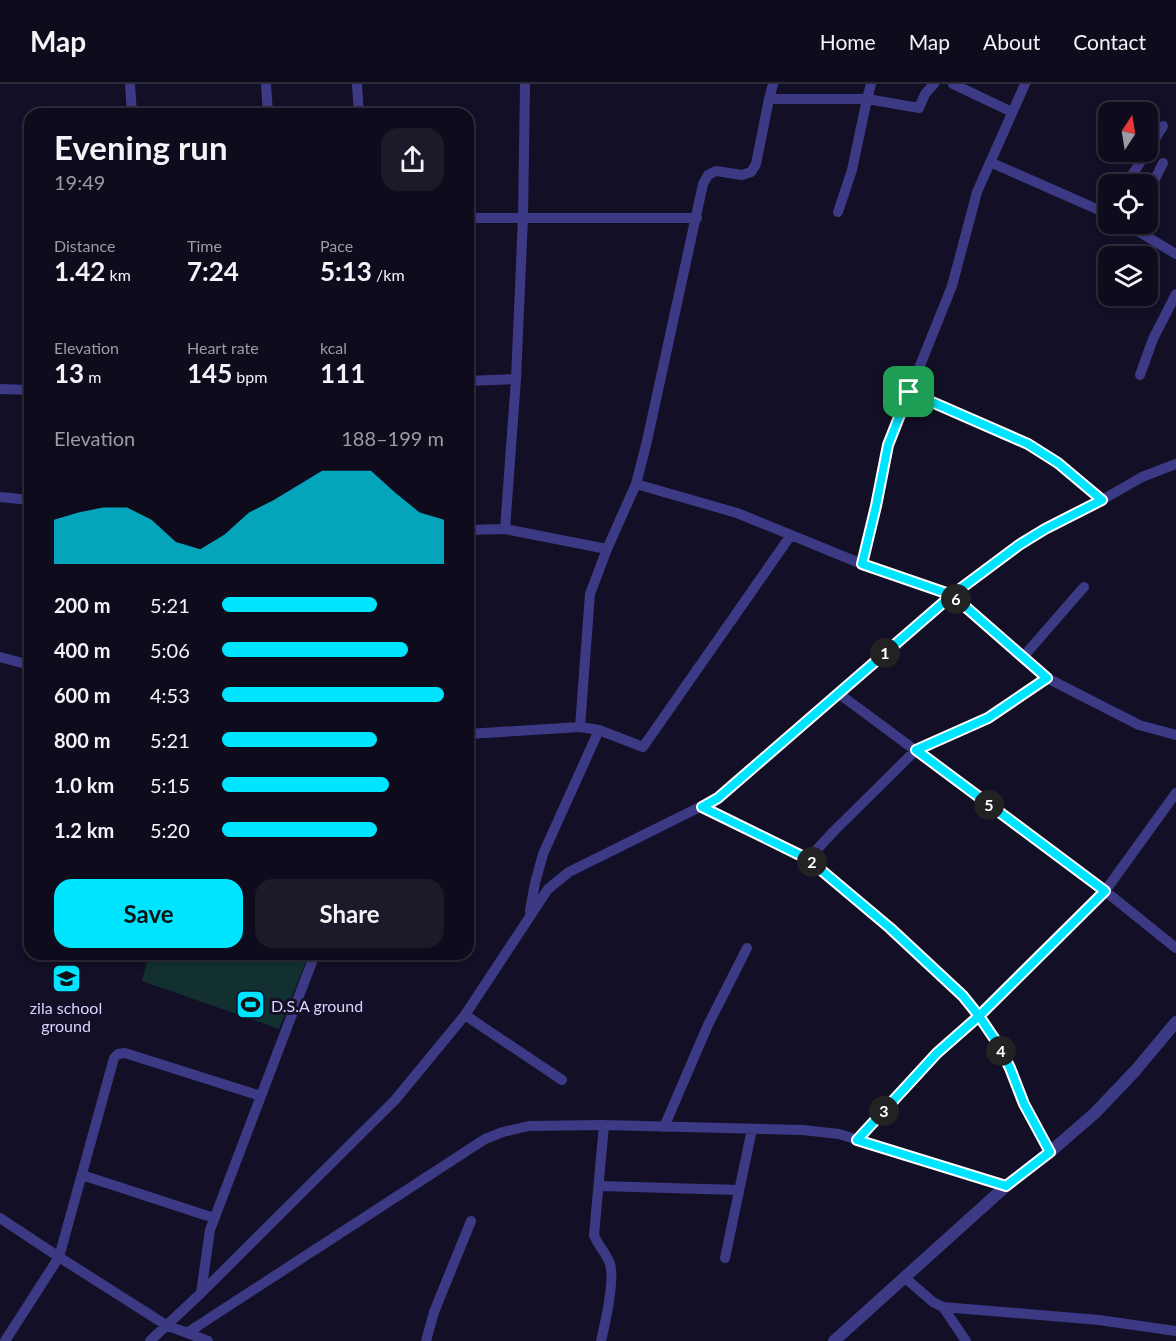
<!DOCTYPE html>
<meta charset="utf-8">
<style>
body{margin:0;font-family:Lato,sans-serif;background:#1c1929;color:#f1f3f6;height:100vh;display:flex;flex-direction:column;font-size:22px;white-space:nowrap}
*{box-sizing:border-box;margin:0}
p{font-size:20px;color:#9b9ba3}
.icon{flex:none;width:33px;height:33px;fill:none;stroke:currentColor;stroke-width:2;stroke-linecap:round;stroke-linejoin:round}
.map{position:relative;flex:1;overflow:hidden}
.panel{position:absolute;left:24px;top:24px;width:450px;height:852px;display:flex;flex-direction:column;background:#0e0b1c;border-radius:18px;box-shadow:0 3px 9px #0003,0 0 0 2px #2e2b3b}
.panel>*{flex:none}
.needle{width:39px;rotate:12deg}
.fabs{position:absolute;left:1098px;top:18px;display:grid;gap:12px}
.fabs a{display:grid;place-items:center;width:60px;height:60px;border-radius:12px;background:#0e0b1c;box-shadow:0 3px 9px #0003,0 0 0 2px #2e2b3b;font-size:30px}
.pin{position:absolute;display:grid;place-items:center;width:51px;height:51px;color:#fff;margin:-26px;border-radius:12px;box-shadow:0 3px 9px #0006}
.km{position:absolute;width:30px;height:30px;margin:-15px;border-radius:50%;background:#222;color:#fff;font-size:16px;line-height:30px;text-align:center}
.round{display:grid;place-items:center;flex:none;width:63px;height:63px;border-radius:18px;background:#1c1929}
.summary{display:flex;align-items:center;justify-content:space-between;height:102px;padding:0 30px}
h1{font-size:33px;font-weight:700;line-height:45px}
.figures{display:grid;grid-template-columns:repeat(3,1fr);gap:9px;height:102px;padding:6px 30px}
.figures div{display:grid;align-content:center}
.figures b{font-size:26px;font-weight:700}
.figures small{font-size:16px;font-weight:400}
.figures p{font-size:16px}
.chart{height:168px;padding:12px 30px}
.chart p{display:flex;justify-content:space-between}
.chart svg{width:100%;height:108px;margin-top:6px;fill:#00e5ff;opacity:.7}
.cta{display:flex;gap:12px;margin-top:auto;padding:12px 30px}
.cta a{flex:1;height:69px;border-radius:18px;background:#00e5ff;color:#111;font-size:24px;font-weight:700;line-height:69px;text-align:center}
.cta a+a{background:#1c1929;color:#f1f3f6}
ul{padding:0 30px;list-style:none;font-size:20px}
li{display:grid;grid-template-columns:96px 72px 1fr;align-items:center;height:45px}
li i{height:15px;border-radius:8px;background:#00e5ff}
header{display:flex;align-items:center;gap:36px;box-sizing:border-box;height:84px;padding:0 30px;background:#0e0b1c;border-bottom:2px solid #2e2b3b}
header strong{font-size:28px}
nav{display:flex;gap:33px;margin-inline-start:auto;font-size:21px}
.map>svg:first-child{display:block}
.green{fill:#12302f}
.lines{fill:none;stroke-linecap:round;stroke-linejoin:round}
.minor{stroke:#3d3a85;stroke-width:10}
.tertiary{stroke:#3d3a85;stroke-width:12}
.route-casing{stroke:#fff;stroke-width:12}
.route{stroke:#00e5ff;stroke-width:8}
.labels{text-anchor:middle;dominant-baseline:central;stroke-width:6;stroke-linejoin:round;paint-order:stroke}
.poi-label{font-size:16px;fill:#d9d4ff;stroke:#130f26;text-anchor:start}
</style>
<header>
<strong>Map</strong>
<nav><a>Home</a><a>Map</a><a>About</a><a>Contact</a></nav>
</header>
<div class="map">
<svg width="1176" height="1257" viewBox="0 0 1176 1257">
<rect width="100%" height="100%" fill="#130f26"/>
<path class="green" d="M149,870H309L279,945L142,897Z"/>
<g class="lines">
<path class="minor" d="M130,0L132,30
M266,0L268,30
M357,0L359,30
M525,0L523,134L516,295L505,445L607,465L636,400L647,357L703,100L708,91L716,87L742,91L751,88L756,80L769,15H867L871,0
M953,0L1012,28
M769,15L773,0
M1148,66L1163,42
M990,78L1108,130
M1126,100L1147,68
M1148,109L1163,79
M838,128L852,86L867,15L919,24L925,10L934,0
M468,134H697
M1126,140L1176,170
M1140,291L1153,255L1176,210
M468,297L516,295
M0,305L30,306
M909,308L1028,360L1058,379L1102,416
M636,400L737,429L862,480L952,511L1047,594L1139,641L1176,651
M0,413L30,416
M468,446L505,445
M862,480L876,422L888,361L952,202L977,108L1025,0
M0,573L30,581
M1023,573L1084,503
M1047,594L988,634L916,666L833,748L808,775L890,844L963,912L979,932L998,960L1010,984L1024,1020L1050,1068
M838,609L1105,807L1176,864
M599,646L643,663L791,451
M468,650L580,643
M702,723L808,775
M530,827L535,799L543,770L599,646L580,643L590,510L607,465
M465,931L562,996
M664,1043L708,941L747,864
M857,1056L937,969L979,932L1105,807L1176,709
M82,1091L214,1134
M599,1102L739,1106
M0,1134L59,1173L166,1241L208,1257
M725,1174L752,1045
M904,1193L933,1218L943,1223L1099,1236L1176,1247
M201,1209L210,1146L315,870
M943,1223L966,1257
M187,1249L485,1055L503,1048L529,1042L604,1041L803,1046L839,1050L1006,1102
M5,1257L59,1173L114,974L118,970L125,969L261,1012
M150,1257L201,1209L395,1016L465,931L548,805L569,788L718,714L952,511L1019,461L1045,445L1102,416L1142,393L1176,380
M426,1257L434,1228L471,1137
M601,1257C605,1240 615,1196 610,1180C607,1170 598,1162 594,1151L604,1041"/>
<path class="tertiary" d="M834,1257L1006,1102L1050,1068L1095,1029L1135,987L1176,938"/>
</g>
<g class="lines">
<defs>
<path id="route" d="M909,308L888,361L876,422L862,480L952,511L718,714L702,723L808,775L890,844L963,912L979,932L937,969L857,1056L1006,1102L1050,1068L1024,1020L1010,984L998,960L979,932L1105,807L916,666L988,634L1047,594L952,511L1019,461L1045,445L1102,416L1058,379L1028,360L909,308"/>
</defs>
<use href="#route" class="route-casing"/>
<use href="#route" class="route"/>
</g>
<defs>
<symbol id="school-square" viewBox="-11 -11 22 22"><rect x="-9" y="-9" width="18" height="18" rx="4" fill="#00e5ff" stroke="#130f26"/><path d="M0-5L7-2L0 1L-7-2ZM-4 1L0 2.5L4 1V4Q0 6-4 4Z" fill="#111"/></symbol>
<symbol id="stadium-square" viewBox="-11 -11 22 22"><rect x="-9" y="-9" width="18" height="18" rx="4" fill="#00e5ff" stroke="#130f26"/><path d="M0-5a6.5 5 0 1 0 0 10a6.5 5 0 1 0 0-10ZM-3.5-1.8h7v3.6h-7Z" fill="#111"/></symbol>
</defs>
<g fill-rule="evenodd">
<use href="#school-square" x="50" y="878" width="33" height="33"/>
<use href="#stadium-square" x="234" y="904" width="33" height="33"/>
</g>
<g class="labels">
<g class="poi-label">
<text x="271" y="921">D.S.A ground</text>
<text x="66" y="923" text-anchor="middle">zila school<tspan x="66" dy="18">ground</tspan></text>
</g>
</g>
</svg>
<div class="fabs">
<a><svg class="needle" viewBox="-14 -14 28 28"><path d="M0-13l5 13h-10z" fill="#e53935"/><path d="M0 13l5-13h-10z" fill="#9b9ba3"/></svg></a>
<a><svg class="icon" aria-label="locate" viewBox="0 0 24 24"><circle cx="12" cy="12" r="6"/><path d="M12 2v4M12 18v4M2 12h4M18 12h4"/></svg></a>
<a><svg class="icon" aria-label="layers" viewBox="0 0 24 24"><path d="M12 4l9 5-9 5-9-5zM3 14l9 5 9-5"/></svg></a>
</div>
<div class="pin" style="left:909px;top:308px;background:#1e9e55"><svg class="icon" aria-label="arrive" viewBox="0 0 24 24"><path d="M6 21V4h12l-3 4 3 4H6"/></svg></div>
<b class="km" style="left:885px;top:569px">1</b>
<b class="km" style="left:812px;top:778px">2</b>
<b class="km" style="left:884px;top:1027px">3</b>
<b class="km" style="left:1001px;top:967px">4</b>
<b class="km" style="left:989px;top:721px">5</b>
<b class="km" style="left:956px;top:515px">6</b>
<section class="panel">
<div class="summary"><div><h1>Evening run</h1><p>19:49</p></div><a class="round"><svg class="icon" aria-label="share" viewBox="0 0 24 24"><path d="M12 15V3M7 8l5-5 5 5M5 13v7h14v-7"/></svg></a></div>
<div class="figures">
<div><p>Distance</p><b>1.42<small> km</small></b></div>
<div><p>Time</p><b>7:24</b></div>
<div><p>Pace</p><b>5:13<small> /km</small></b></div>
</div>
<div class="figures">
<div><p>Elevation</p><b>13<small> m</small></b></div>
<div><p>Heart rate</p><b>145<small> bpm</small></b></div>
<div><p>kcal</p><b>111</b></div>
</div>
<div class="chart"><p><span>Elevation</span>188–199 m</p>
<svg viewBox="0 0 160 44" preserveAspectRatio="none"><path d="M0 44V26L10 23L20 21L30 21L40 26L50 35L60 38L70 32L80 23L90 18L100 12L110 6L120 6L130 6L140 15L150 23L160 26V44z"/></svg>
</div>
<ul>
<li><b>200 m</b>5:21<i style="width:70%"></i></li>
<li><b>400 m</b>5:06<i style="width:84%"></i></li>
<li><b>600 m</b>4:53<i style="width:100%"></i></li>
<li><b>800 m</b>5:21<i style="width:70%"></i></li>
<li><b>1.0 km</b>5:15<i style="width:75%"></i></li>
<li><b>1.2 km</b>5:20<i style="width:70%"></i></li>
</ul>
<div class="cta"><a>Save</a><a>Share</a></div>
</section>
</div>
